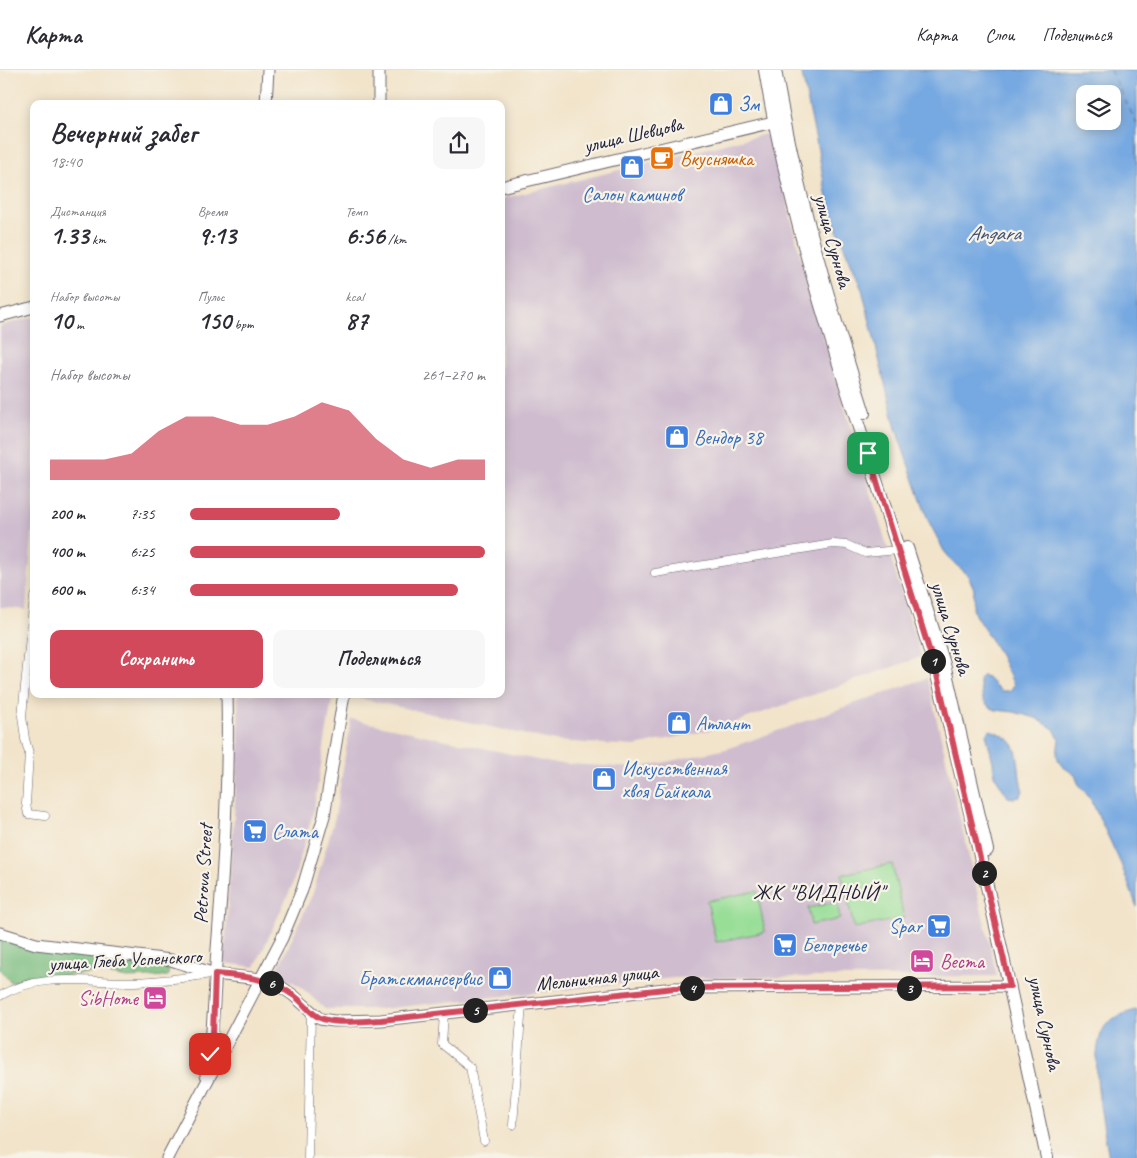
<!DOCTYPE html>
<html lang="ru">
<meta charset="utf-8">
<style>
body{margin:0;font-family:Caveat,sans-serif;background:#f7f7f7;color:#2b2b33;height:100vh;display:flex;flex-direction:column;font-size:19px;white-space:nowrap}
*{box-sizing:border-box;margin:0}
p{font-size:16px;color:#7c7c81}
.icon{flex:none;width:28px;height:28px;fill:none;stroke:currentColor;stroke-width:2;stroke-linecap:round;stroke-linejoin:round}
.map{position:relative;flex:1;overflow:hidden}
.panel{position:absolute;left:30px;top:30px;width:475px;height:598px;display:flex;flex-direction:column;background:#fff;border-radius:10px;box-shadow:0 2px 12px #0003}
.panel>*{flex:none}
.tools{position:absolute;left:1076px;top:15px;display:grid;gap:10px}
.tools a{display:grid;place-items:center;width:45px;height:45px;border-radius:10px;background:#fff;box-shadow:0 2px 12px #0003;font-size:25px}
.pin{position:absolute;display:grid;place-items:center;width:42px;height:42px;color:#fff;margin:-21px;border-radius:10px;box-shadow:0 2px 8px #0006}
.km{position:absolute;width:25px;height:25px;margin:-12px;border-radius:50%;background:#222;color:#fff;font-size:14px;line-height:25px;text-align:center}
.round{display:grid;place-items:center;flex:none;width:52px;height:52px;border-radius:10px;background:#f7f7f7}
.headline{display:flex;align-items:center;justify-content:space-between;height:85px;padding:0 20px}
h1{font-size:28px;font-weight:700;line-height:38px}
.stats{display:grid;grid-template-columns:repeat(3,1fr);gap:8px;height:85px;padding:5px 20px}
.stats div{display:grid;align-content:center}
.stats b{font-size:25px;font-weight:700}
.stats small{font-size:14px;font-weight:400}
.stats p{font-size:14px}
.chart{height:140px;padding:10px 20px}
.chart p{display:flex;justify-content:space-between}
.chart svg{width:100%;height:90px;margin-top:5px;fill:#d1495b;opacity:.7}
.cta{display:flex;gap:10px;margin-top:auto;padding:10px 20px}
.cta a{flex:1;height:58px;border-radius:10px;background:#d1495b;color:#fff;font-size:20px;font-weight:700;line-height:58px;text-align:center}
.cta a+a{background:#f7f7f7;color:#2b2b33}
ul{padding:0 20px;list-style:none;font-size:16px}
li{display:grid;grid-template-columns:80px 60px 1fr;align-items:center;height:38px}
li i{height:12px;border-radius:6px;background:#d1495b}
header{display:flex;align-items:center;gap:30px;box-sizing:border-box;height:70px;padding:0 25px;background:#fff;border-bottom:1px solid #e1e1e2}
header strong{font-size:24px}
nav{display:flex;gap:28px;margin-inline-start:auto;font-size:18px}
.map>svg:first-child{display:block}
.industrial{fill:#cfbdcf}
.green{fill:#98de97;stroke:#5d8069}
.forest{fill:#7abd80;stroke:#4e705e}
.water{fill:#76a8e1;stroke:#4c658e;fill-rule:evenodd}
.lines{fill:none;stroke-linecap:round;stroke-linejoin:round}
.ferry{stroke:#3f5175;stroke-width:1;stroke-dasharray:6 5;stroke-linecap:butt}
.street-casing{stroke:#6b666d;stroke-width:9}
.secondary-casing{stroke:#6b666d;stroke-width:13}
.primary-casing{stroke:#6b666d;stroke-width:14}
.street{stroke:#fff;stroke-width:8}
.secondary{stroke:#fff;stroke-width:11}
.primary{stroke:#fff;stroke-width:12}
.route-casing{stroke:#fff;stroke-width:10}
.route{stroke:#d1495b;stroke-width:6}
.labels{text-anchor:middle;dominant-baseline:central;stroke-width:4.5;stroke-linejoin:round;paint-order:stroke}
.shop-label{font-size:20px;fill:#366cbe;stroke:#f7f3e8;text-anchor:start}
.street-label{font-size:20px;fill:#22223b;stroke:#f7f3e8}
.food-label{font-size:20px;fill:#c56008;stroke:#f7f3e8;text-anchor:start}
.hotel-label{font-size:20px;fill:#b23c85;stroke:#f7f3e8;text-anchor:start}
.water-label{font-size:21px;font-style:italic;fill:#3f5175;stroke:#f7f3e8}
.neighbourhood-label{font-size:21px;letter-spacing:1px;fill:#22223b;stroke:#f7f3e8}
</style>
<header>
<strong>Карта</strong>
<nav><a>Карта</a><a>Слои</a><a>Поделиться</a></nav>
</header>
<div class="map">
<svg width="1137" height="1088" viewBox="0 0 1137 1088">
<rect width="100%" height="100%" fill="#f7f3e8"/>
<filter id="ink" filterUnits="userSpaceOnUse"><feTurbulence type="fractalNoise" baseFrequency=".02" numOctaves="2"/><feDisplacementMap in="SourceGraphic" scale="10" xChannelSelector="R" yChannelSelector="G"/><feConvolveMatrix kernelMatrix="1 2 1 2 8 2 1 2 1" color-interpolation-filters="sRGB"/></filter>
<filter id="wash" filterUnits="userSpaceOnUse"><feTurbulence type="fractalNoise" baseFrequency=".0096" numOctaves="4" result="noise"/><feDisplacementMap in="SourceGraphic" scale="20" xChannelSelector="R" yChannelSelector="G"/><feGaussianBlur stdDeviation="1.12" result="paint"/><feColorMatrix in="noise" values="0 0 0 0 0 0 0 0 0 0 0 0 0 0 0 0 0 1.4 0 .05"/><feComposite in="paint" operator="in"/></filter>
<g filter="url(#wash)">
<rect width="100%" height="100%" fill="#f2e4ca"/>
<path class="industrial" d="M770,63L809,221L921,587L719,658L635,676L555,671L354,627L355,624H501V129Z
M34,247V440L26,540L0,537V256Z
M927,608L997,906L674,908L380,939H325L300,916L276,903L313,823L335,747L351,649L551,693L638,698L726,679Z
M238,624H333L313,743L292,816L255,897L224,893L239,674Z"/>
<path class="green" d="M892,794L904,848L854,858L842,804Z
M757,821L765,862L716,872L707,831Z
M837,832L840,849L811,855L808,838Z"/>
<path class="forest" d="M0,869L31,879L169,895L168,906L127,908L98,902L11,912L0,900Z"/>
<path class="water" d="M801,0H1137V837L1121,794L1091,730L1078,713L1075,705L1062,696L1059,692L1057,685L1059,669L1054,659L1036,648L1014,642L996,640L989,637L983,630L979,609L983,605L987,607L1001,621H1010L1014,615L998,581L975,545L973,538L974,519L971,512L967,504L954,493L944,481L928,450L906,388L896,359L862,219L837,160L827,129L818,80ZM1085,24H1112V51H1085Z
M990,660C1027,671 1014,693 1023,721L1020,727L1014,728L1008,727L994,705L993,692L986,664Z
M1137,939V1088H1109C1104,1056 1087,986 1104,958C1111,946 1126,944 1137,939Z"/>
<g class="lines">
<path class="ferry" d="M1110,0L1137,54"/>
</g>
</g>
<g filter="url(#ink)">
<g class="lines">
<defs>
<path id="street" d="M655,503L833,474L847,475L865,483L899,480
M34,527L22,646L25,669L29,683L26,734L28,744L45,746
M0,926C39,901 91,913 135,912C161,911 185,908 211,904
M444,943L442,974L470,997L484,1071
M513,1055L522,934
M308,1088L311,942"/>
<path id="secondary" d="M379,0V34
M266,34L268,0
M501,117L773,52
M0,246L34,237
M0,863L36,874L171,890L215,904L261,909L280,916L293,925L320,949L334,951L381,950L675,918L1010,916
M206,1005C214,963 214,921 217,879C224,794 229,709 227,624
M167,1088L282,868L302,820L324,746L344,624"/>
<path id="primary" d="M765,0C799,205 877,399 935,598C947,641 956,686 967,729C995,849 1021,968 1047,1088
M775,0C795,117 828,230 864,343
M907,478L944,594L987,780"/>
</defs>
<use href="#street" class="street-casing"/>
<use href="#secondary" class="secondary-casing"/>
<use href="#primary" class="primary-casing"/>
<use href="#street" class="street"/>
<use href="#secondary" class="secondary"/>
<use href="#primary" class="primary"/>
</g>
</g>
<g class="lines" filter="url(#ink)">
<defs>
<path id="route" d="M210,984L213,965L215,904C243,906 270,908 293,925C303,931 311,946 323,949C340,954 362,951 381,950L675,918L1010,916L937,605L868,383"/>
</defs>
<use href="#route" class="route-casing"/>
<use href="#route" class="route"/>
</g>
<defs>
<symbol id="shop-square" viewBox="-11 -11 22 22"><rect x="-9" y="-9" width="18" height="18" rx="4" fill="#3f7fe0" stroke="#f7f3e8"/><path d="M-5-2.5h2.3a2.7 3.5 0 0 1 5.4 0H5L5.5 6h-11ZM-1.5-2.5h3a1.5 2.3 0 0 0-3 0Z" fill="#fff"/></symbol>
<symbol id="cafe-square" viewBox="-11 -11 22 22"><rect x="-9" y="-9" width="18" height="18" rx="4" fill="#e8710a" stroke="#f7f3e8"/><path d="M-5.5-4.5H6V0H3Q3 3.5 0 3.5H-2.5Q-5.5 3.5-5.5 0ZM3-3.2v2h1.7v-2ZM-6 4.5H4V6H-6Z" fill="#fff"/></symbol>
<symbol id="supermarket-square" viewBox="-11 -11 22 22"><rect x="-9" y="-9" width="18" height="18" rx="4" fill="#3f7fe0" stroke="#f7f3e8"/><path d="M-6-5.5h2.5l.6 2H6L4.5 2H-2.5L-4.4-4H-6ZM-1.5 3.2a1.3 1.3 0 1 0 .1 0ZM3 3.2a1.3 1.3 0 1 0 .1 0Z" fill="#fff"/></symbol>
<symbol id="hotel-square" viewBox="-11 -11 22 22"><rect x="-9" y="-9" width="18" height="18" rx="4" fill="#d1479c" stroke="#f7f3e8"/><path d="M-6-4.5h1.5V1H6V5H4.5V3h-9V5H-6ZM-4 0a1.8 1.8 0 1 1 3.6 0ZM.5 0V-2.5h3Q6-2.5 6 0Z" fill="#fff"/></symbol>
</defs>
<g fill-rule="evenodd">
<use href="#shop-square" x="707" y="20" width="28" height="28"/>
<use href="#cafe-square" x="648" y="74" width="28" height="28"/>
<use href="#shop-square" x="618" y="83" width="28" height="28"/>
<use href="#shop-square" x="663" y="353" width="28" height="28"/>
<use href="#shop-square" x="665" y="639" width="28" height="28"/>
<use href="#shop-square" x="590" y="695" width="28" height="28"/>
<use href="#supermarket-square" x="241" y="747" width="28" height="28"/>
<use href="#supermarket-square" x="925" y="842" width="28" height="28"/>
<use href="#supermarket-square" x="771" y="861" width="28" height="28"/>
<use href="#hotel-square" x="908" y="877" width="28" height="28"/>
<use href="#shop-square" x="486" y="894" width="28" height="28"/>
<use href="#hotel-square" x="141" y="914" width="28" height="28"/>
</g>
<g class="labels">
<g class="shop-label">
<text x="738" y="34">Зм</text>
<text x="632" y="124" text-anchor="middle">Салон каминов</text>
<text x="694" y="367">Вендор 38</text>
<text x="696" y="653">Атлант</text>
<text x="622" y="698">Искусственная<tspan x="622" dy="23">хвоя Байкала</tspan></text>
<text x="272" y="761">Слата</text>
<text x="922" y="856" text-anchor="end">Spar</text>
<text x="802" y="875">Белоречье</text>
<text x="482" y="908" text-anchor="end">Братскмансервис</text>
</g>
<g class="street-label">
<text transform="translate(633 65) rotate(-13)">улица Шевцова</text>
<text transform="translate(833 171) rotate(75)">улица Сурнова</text>
<text transform="translate(951 558) rotate(73)">улица Сурнова</text>
<text transform="translate(203 804) rotate(-87)">Petrova Street</text>
<text transform="translate(125 890) rotate(-3)">улица Глеба Успенского</text>
<text transform="translate(597 908) rotate(-6)">Мельничная улица</text>
<text transform="translate(1045 953) rotate(78)">улица Сурнова</text>
</g>
<g class="food-label">
<text x="680" y="88">Вкусняшка</text>
</g>
<g class="hotel-label">
<text x="940" y="891">Веста</text>
<text x="138" y="928" text-anchor="end">SibHome</text>
</g>
<g class="water-label">
<text x="994" y="163">Angara</text>
</g>
<g class="neighbourhood-label">
<text x="819" y="822">ЖК "ВИДНЫЙ"</text>
</g>
</g>
</svg>
<div class="tools">
<a><svg class="icon" aria-label="layers" viewBox="0 0 24 24"><path d="M12 4l9 5-9 5-9-5zM3 14l9 5 9-5"/></svg></a>
</div>
<div class="pin" style="left:868px;top:383px;background:#1e9e55"><svg class="icon" aria-label="arrive" viewBox="0 0 24 24"><path d="M6 21V4h12l-3 4 3 4H6"/></svg></div>
<div class="pin" style="left:210px;top:984px;background:#d93025"><svg class="icon" aria-label="check" viewBox="0 0 24 24"><path d="M5 12l5 5 9-10"/></svg></div>
<b class="km" style="left:933px;top:591px">1</b>
<b class="km" style="left:984px;top:803px">2</b>
<b class="km" style="left:909px;top:918px">3</b>
<b class="km" style="left:692px;top:918px">4</b>
<b class="km" style="left:475px;top:940px">5</b>
<b class="km" style="left:271px;top:913px">6</b>
<section class="panel">
<div class="headline"><div><h1>Вечерний забег</h1><p>18:40</p></div><a class="round"><svg class="icon" aria-label="share" viewBox="0 0 24 24"><path d="M12 15V3M7 8l5-5 5 5M5 13v7h14v-7"/></svg></a></div>
<div class="stats">
<div><p>Дистанция</p><b>1.33<small> km</small></b></div>
<div><p>Время</p><b>9:13</b></div>
<div><p>Темп</p><b>6:56<small> /km</small></b></div>
</div>
<div class="stats">
<div><p>Набор высоты</p><b>10<small> m</small></b></div>
<div><p>Пульс</p><b>150<small> bpm</small></b></div>
<div><p>kcal</p><b>87</b></div>
</div>
<div class="chart"><p><span>Набор высоты</span>261–270 m</p>
<svg viewBox="0 0 160 44" preserveAspectRatio="none"><path d="M0 44V34L10 34L20 34L30 31L40 20L50 13L60 13L70 17L80 17L90 13L100 6L110 10L120 24L130 34L140 38L150 34L160 34V44z"/></svg>
</div>
<ul>
<li><b>200 m</b>7:35<i style="width:51%"></i></li>
<li><b>400 m</b>6:25<i style="width:100%"></i></li>
<li><b>600 m</b>6:34<i style="width:91%"></i></li>
</ul>
<div class="cta"><a>Сохранить</a><a>Поделиться</a></div>
</section>
</div>
